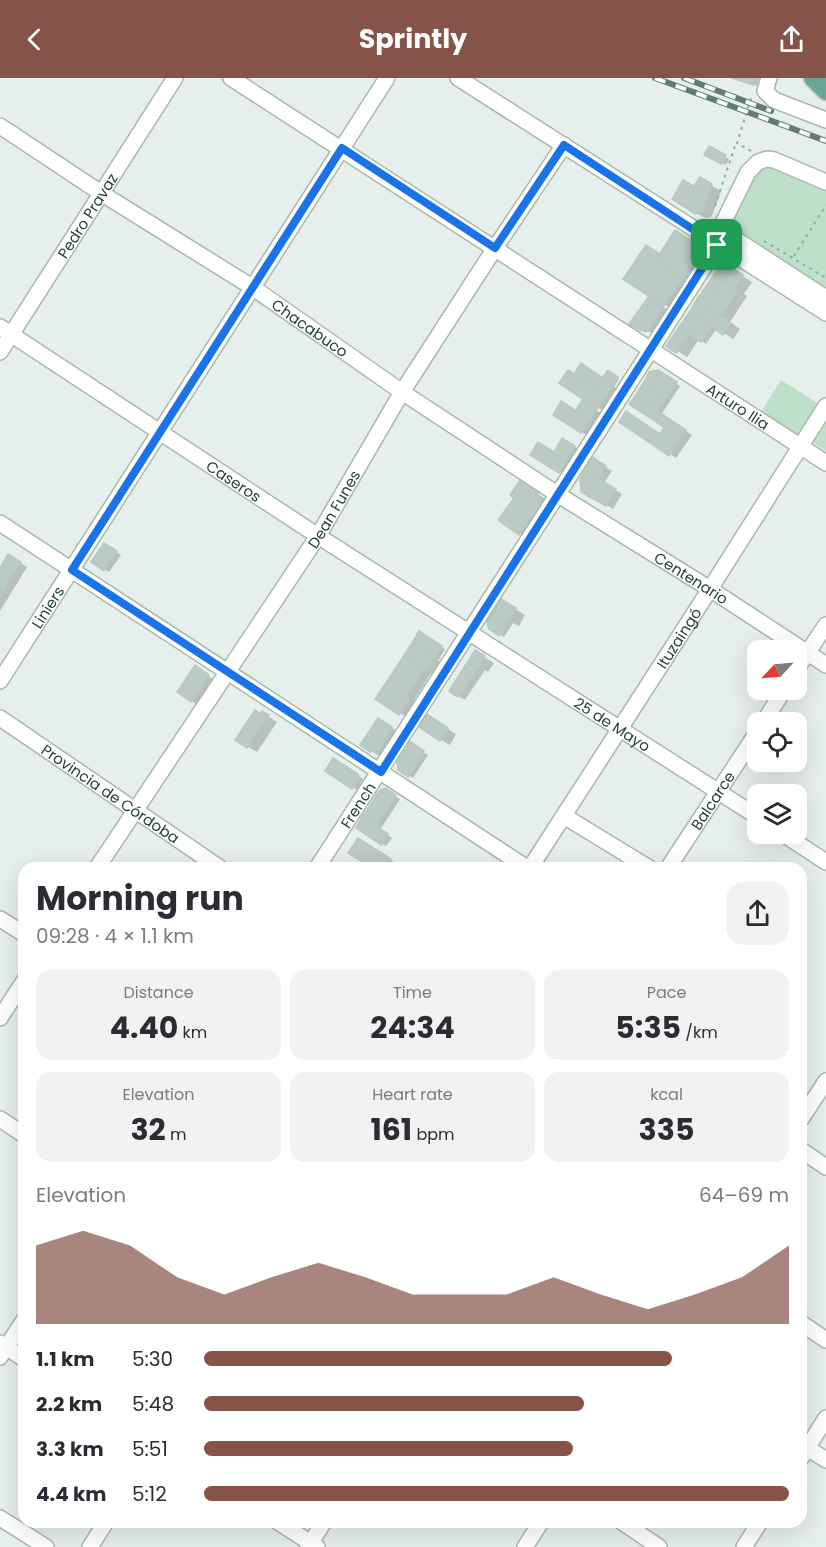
<!DOCTYPE html>
<meta charset="utf-8">
<style>
body{margin:0;font-family:Poppins,sans-serif;background:#f2f2f3;color:#2b2b33;height:100vh;display:flex;flex-direction:column;font-size:22px;white-space:nowrap}
*{box-sizing:border-box;margin:0}
p{font-size:20px;color:#7c7c81}
.icon{flex:none;width:33px;height:33px;fill:none;stroke:currentColor;stroke-width:2;stroke-linecap:round;stroke-linejoin:round}
.map{position:relative;flex:1;overflow:hidden}
.drawer{position:absolute;left:18px;top:784px;width:789px;height:666px;display:flex;flex-direction:column;background:#fff;border-radius:18px;box-shadow:0 6px 24px #0002}
.drawer>*{flex:none}
.needle{width:39px;rotate:244deg}
.fabs{position:absolute;left:747px;top:562px;display:grid;gap:12px}
.fabs a{display:grid;place-items:center;width:60px;height:60px;border-radius:12px;background:#fff;box-shadow:0 6px 24px #0002;font-size:30px}
.pin{position:absolute;display:grid;place-items:center;width:51px;height:51px;color:#fff;margin:-26px;border-radius:12px;box-shadow:0 3px 9px #0006}
.round{display:grid;place-items:center;flex:none;width:63px;height:63px;border-radius:18px;background:#f2f2f3}
.overview{display:flex;align-items:center;justify-content:space-between;height:102px;padding:0 18px}
h1{font-size:33px;font-weight:700;line-height:45px}
.figures{display:grid;grid-template-columns:repeat(3,1fr);gap:9px;height:102px;padding:6px 18px}
.figures div{display:grid;align-content:center;border-radius:15px;background:#f2f2f3;text-align:center}
.figures b{font-size:30px;font-weight:700}
.figures small{font-size:16px;font-weight:400}
.figures p{font-size:16px}
.chart{height:168px;padding:12px 18px}
.chart p{display:flex;justify-content:space-between}
.chart svg{width:100%;height:108px;margin-top:6px;fill:#855347;opacity:.7}
ul{padding:0 18px;list-style:none;font-size:20px}
li{display:grid;grid-template-columns:96px 72px 1fr;align-items:center;height:45px}
li i{height:15px;border-radius:8px;background:#855347}
header{display:flex;justify-content:space-between;align-items:center;height:78px;padding:0 18px;background:#855347;color:#fff;font-size:27px;font-weight:700}
.map>svg:first-child{display:block}
.green{fill:#bfe0c8}
.shadow{fill:#0003;fill-rule:evenodd}
.building{fill:#bbcac4;stroke:#b8c9c2;stroke-width:1.5}
.lines{fill:none;stroke-linecap:round;stroke-linejoin:round}
.minor-casing{stroke:#a8b8b2;stroke-width:18}
.major-casing{stroke:#c2cac8;stroke-width:21}
.path{stroke:#86b3a5;stroke-width:2;stroke-dasharray:3 4.5;stroke-linecap:butt}
.minor{stroke:#fff;stroke-width:15}
.major{stroke:#6aa596;stroke-width:18}
.rail-casing{stroke:#5f7d75;stroke-width:6}
.rail{stroke:#f7fbf9;stroke-width:4;stroke-dasharray:11;stroke-linecap:butt}
.route-casing{stroke:#fff;stroke-width:12}
.route{stroke:#1a73e8;stroke-width:8}
.labels{text-anchor:middle;dominant-baseline:central;stroke-width:4.5;stroke-linejoin:round;paint-order:stroke}
.street-label{font-size:15px;fill:#24423a;stroke:#f7fbf9}
</style>
<header><svg class="icon" aria-label="back" viewBox="0 0 24 24"><path d="M15 5l-7 7 7 7"/></svg>Sprintly<svg class="icon" aria-label="share" viewBox="0 0 24 24"><path d="M12 15V3M7 8l5-5 5 5M5 13v7h14v-7"/></svg></header>
<div class="map">
<svg width="826" height="1469" viewBox="0 0 826 1469">
<rect width="100%" height="100%" fill="#e6efeb"/>
<path class="green" d="M769,90L826,113V225L726,159L754,94Z
M781,302L819,326L798,358L761,334Z
M826,340V373L811,363Z"/>
<path class="shadow" d="M733,0H759L757,8Z
M710,70L729,81L726,87L706,76Z
M700,101L721,113L712,138L706,140L696,135L695,110Z
M676,154L704,172L705,180L674,233L664,226L662,228L667,232L652,254H644L639,251L651,218L661,178Z
M723,186L752,204L744,216L747,218L730,244L740,251L733,261L717,250L706,266L699,261L687,279L668,267Z
M658,294L680,308L661,337L692,357L676,380L670,376L661,358L667,349L631,325L650,296Z
M610,295L619,301L614,309L616,310L610,321L612,322L600,346L595,343L586,357L555,336L576,334L589,327L575,297L603,301ZM592,325L604,334L602,336L592,329Z
M563,362L581,373L566,397L532,376H554Z
M593,381L612,393L604,405L622,416L613,431L583,413Z
M527,408L545,421L547,429L526,459L520,455Z
M105,467L121,477L109,494L93,484Z
M9,478L27,489L0,533V492Z
M502,523L525,537L519,548L513,545L504,559L490,550Z
M420,555L445,571L438,583L443,586L435,597L431,595L414,622L415,626L406,639L400,635Z
M476,574L494,585L488,594L485,592L465,622L451,613Z
M195,589L213,601L196,626L179,614Z
M263,635L277,644L257,674L248,669Z
M437,644L456,656L450,667L440,661Z
M388,647L401,656L381,679L362,667Z
M410,666L428,677L413,700L400,691Z
M334,682L363,701L357,712L327,693Z
M385,712L400,721L380,752L392,760L386,768L358,749L380,714Z
M366,766L397,786L394,790H375L350,774Z"/>
<path class="building" d="M732,0H754L753,7Z
M709,68L726,77L721,86L704,77Z
M700,99L712,106L709,117L694,108Z
M683,102L709,117L703,133L695,136L672,121Z
M675,152L697,166L698,176L682,201L655,183Z
M646,167L660,176L655,183L682,201L664,228L623,201Z
M723,184L743,197L735,209L715,195Z
M715,195L738,211L731,223L707,207Z
M707,207L731,223L721,237L697,221Z
M649,218L664,228L648,252H639L629,246Z
M697,221L731,245L723,257L690,233Z
M690,233L712,249L701,264L679,249Z
M679,249L689,256L676,275L666,268Z
M581,285L613,307L606,317L574,296Z
M568,292L606,317L597,331L559,305Z
M608,292L618,299L613,307L602,300Z
M658,292L677,304L667,319L644,304L649,294Z
M644,304L667,319L658,333L635,318Z
M635,318L686,352L669,378L619,344L626,333L660,356L664,349L629,326Z
M583,321L597,331L590,342L575,333Z
M561,323L590,342L581,355L553,337Z
M562,360L575,368L559,395L530,377L538,364L554,374Z
M592,379L606,388L598,400L616,411L606,428L581,414L580,401Z
M520,402L538,415L541,425L519,457L498,442L514,420L510,417Z
M104,465L117,473L104,493L91,484Z
M8,476L21,484L0,518V490Z
M501,521L516,530L508,543L493,534Z
M493,534L508,543L499,558L489,551L487,544Z
M419,553L442,568L435,579L412,565Z
M412,565L435,579L427,592H424L403,579Z
M475,572L485,578L478,590L468,583Z
M403,579L424,592L407,617L409,621L399,637L375,621Z
M468,583L478,590L458,619L449,613Z
M195,587L209,597L191,624L177,614Z
M255,632L261,636L262,633L269,637L247,670L235,662Z
M427,636L448,650L440,663L419,649Z
M378,640L392,649L378,672L370,674L360,667Z
M410,663L424,673L408,699L398,692L397,684Z
M333,680L358,696L359,699L352,711L325,693Z
M385,710L396,717L377,748L362,739L379,713Z
M362,739L388,756L381,767L356,750Z
M358,760L391,781L385,790H372L348,775Z"/>
<g class="lines">
<defs>
<g id="minor">
<path id="s1" d="M231,0L826,385"/>
<path d="M458,0L826,235"/>
<path d="M769,0L765,13L774,22L826,42"/>
<path id="s2" d="M0,48L101,115L252,209L402,314L557,416L710,511L826,587"/>
<path d="M720,151L826,220"/>
<path id="s3" d="M0,249L318,458L758,739"/>
<path id="s4" d="M0,274L175,0"/>
<path d="M0,445L527,790"/>
<path d="M796,592L826,547"/>
<path id="s5" d="M0,603L387,0"/>
<path id="s6" d="M0,640L220,790"/>
<path d="M763,645L784,612"/>
<path d="M564,738L649,790"/>
<path d="M783,756L826,784"/>
<path id="s7" d="M97,790L318,458L402,314L495,170L564,67"/>
<path id="s8" d="M317,790L715,172L720,151L748,94L758,84L767,81L774,82L826,104"/>
<path id="s9" d="M530,790L710,511L826,328"/>
<path id="s10" d="M668,790L758,653"/>
<path d="M0,841L24,856"/>
<path d="M0,940L24,903"/>
<path d="M0,1041L24,1057"/>
<path d="M801,1041L826,1003"/>
<path d="M801,1072L826,1089"/>
<path d="M801,1245L826,1262"/>
<path d="M0,1265L24,1281"/>
<path d="M0,1279L24,1242"/>
<path d="M801,1366L826,1382"/>
<path d="M801,1380L826,1340"/>
<path d="M0,1440L46,1469"/>
<path d="M278,1444L317,1469"/>
<path d="M622,1444L659,1469"/>
<path d="M90,1469L106,1444"/>
<path d="M308,1469L324,1444"/>
<path d="M525,1469L541,1444"/>
<path d="M744,1469L760,1444"/>
</g>
<path id="major" d="M813,0L826,13"/>
</defs>
<use href="#minor" class="minor-casing"/>
<use href="#major" class="major-casing"/>
<path class="path" d="M751,73L737,65L752,17
M715,128L736,65
M764,163L826,200
M794,178L826,127"/>
<use href="#minor" class="minor"/>
<use href="#major" class="major"/>
<defs>
<path id="rail" d="M655,0L826,63
M684,0L771,33"/>
</defs>
<use href="#rail" class="rail-casing"/>
<use href="#rail" class="rail"/>
</g>
<g class="lines">
<defs>
<path id="route" d="M564,67L717,167L381,694L72,492L342,70L495,170Z"/>
</defs>
<use href="#route" class="route-casing"/>
<use href="#route" class="route"/>
</g>
<g class="labels">
<g class="street-label">
<text stroke="none"><textPath href="#s4" startOffset="162">Pedro Pravaz</textPath></text>
<text stroke="none"><textPath href="#s2" startOffset="370">Chacabuco</textPath></text>
<text stroke="none"><textPath href="#s1" startOffset="604">Arturo Ilia</textPath></text>
<text stroke="none"><textPath href="#s3" startOffset="280">Caseros</textPath></text>
<text stroke="none"><textPath href="#s7" startOffset="430">Dean Funes</textPath></text>
<text stroke="none"><textPath href="#s2" startOffset="826">Centenario</textPath></text>
<text stroke="none"><textPath href="#s5" startOffset="88">Liniers</textPath></text>
<text stroke="none"><textPath href="#s9" startOffset="274">Ituzaingó</textPath></text>
<text stroke="none"><textPath href="#s3" startOffset="730">25 de Mayo</textPath></text>
<text stroke="none"><textPath href="#s6" startOffset="134">Provincia de Córdoba</textPath></text>
<text stroke="none"><textPath href="#s10" startOffset="81">Balcarce</textPath></text>
<text stroke="none"><textPath href="#s8" startOffset="75">French</textPath></text>
</g>
</g>
</svg>
<div class="fabs">
<a><svg class="needle" viewBox="-14 -14 28 28"><path d="M0-13l5 13h-10z" fill="#e53935"/><path d="M0 13l5-13h-10z" fill="#7c7c81"/></svg></a>
<a><svg class="icon" aria-label="locate" viewBox="0 0 24 24"><circle cx="12" cy="12" r="6"/><path d="M12 2v4M12 18v4M2 12h4M18 12h4"/></svg></a>
<a><svg class="icon" aria-label="layers" viewBox="0 0 24 24"><path d="M12 4l9 5-9 5-9-5zM3 14l9 5 9-5"/></svg></a>
</div>
<div class="pin" style="left:717px;top:167px;background:#1e9e55"><svg class="icon" aria-label="arrive" viewBox="0 0 24 24"><path d="M6 21V4h12l-3 4 3 4H6"/></svg></div>
<section class="drawer">
<div class="overview"><div><h1>Morning run</h1><p>09:28 · 4 × 1.1 km</p></div><a class="round"><svg class="icon" aria-label="share" viewBox="0 0 24 24"><path d="M12 15V3M7 8l5-5 5 5M5 13v7h14v-7"/></svg></a></div>
<div class="figures">
<div><p>Distance</p><b>4.40<small> km</small></b></div>
<div><p>Time</p><b>24:34</b></div>
<div><p>Pace</p><b>5:35<small> /km</small></b></div>
</div>
<div class="figures">
<div><p>Elevation</p><b>32<small> m</small></b></div>
<div><p>Heart rate</p><b>161<small> bpm</small></b></div>
<div><p>kcal</p><b>335</b></div>
</div>
<div class="chart"><p><span>Elevation</span>64–69 m</p>
<svg viewBox="0 0 160 44" preserveAspectRatio="none"><path d="M0 44V12L10 6L20 12L30 25L40 32L50 25L60 19L70 25L80 32L90 32L100 32L110 25L120 32L130 38L140 32L150 25L160 12V44z"/></svg>
</div>
<ul>
<li><b>1.1 km</b>5:30<i style="width:80%"></i></li>
<li><b>2.2 km</b>5:48<i style="width:65%"></i></li>
<li><b>3.3 km</b>5:51<i style="width:63%"></i></li>
<li><b>4.4 km</b>5:12<i style="width:100%"></i></li>
</ul>
</section>
</div>
